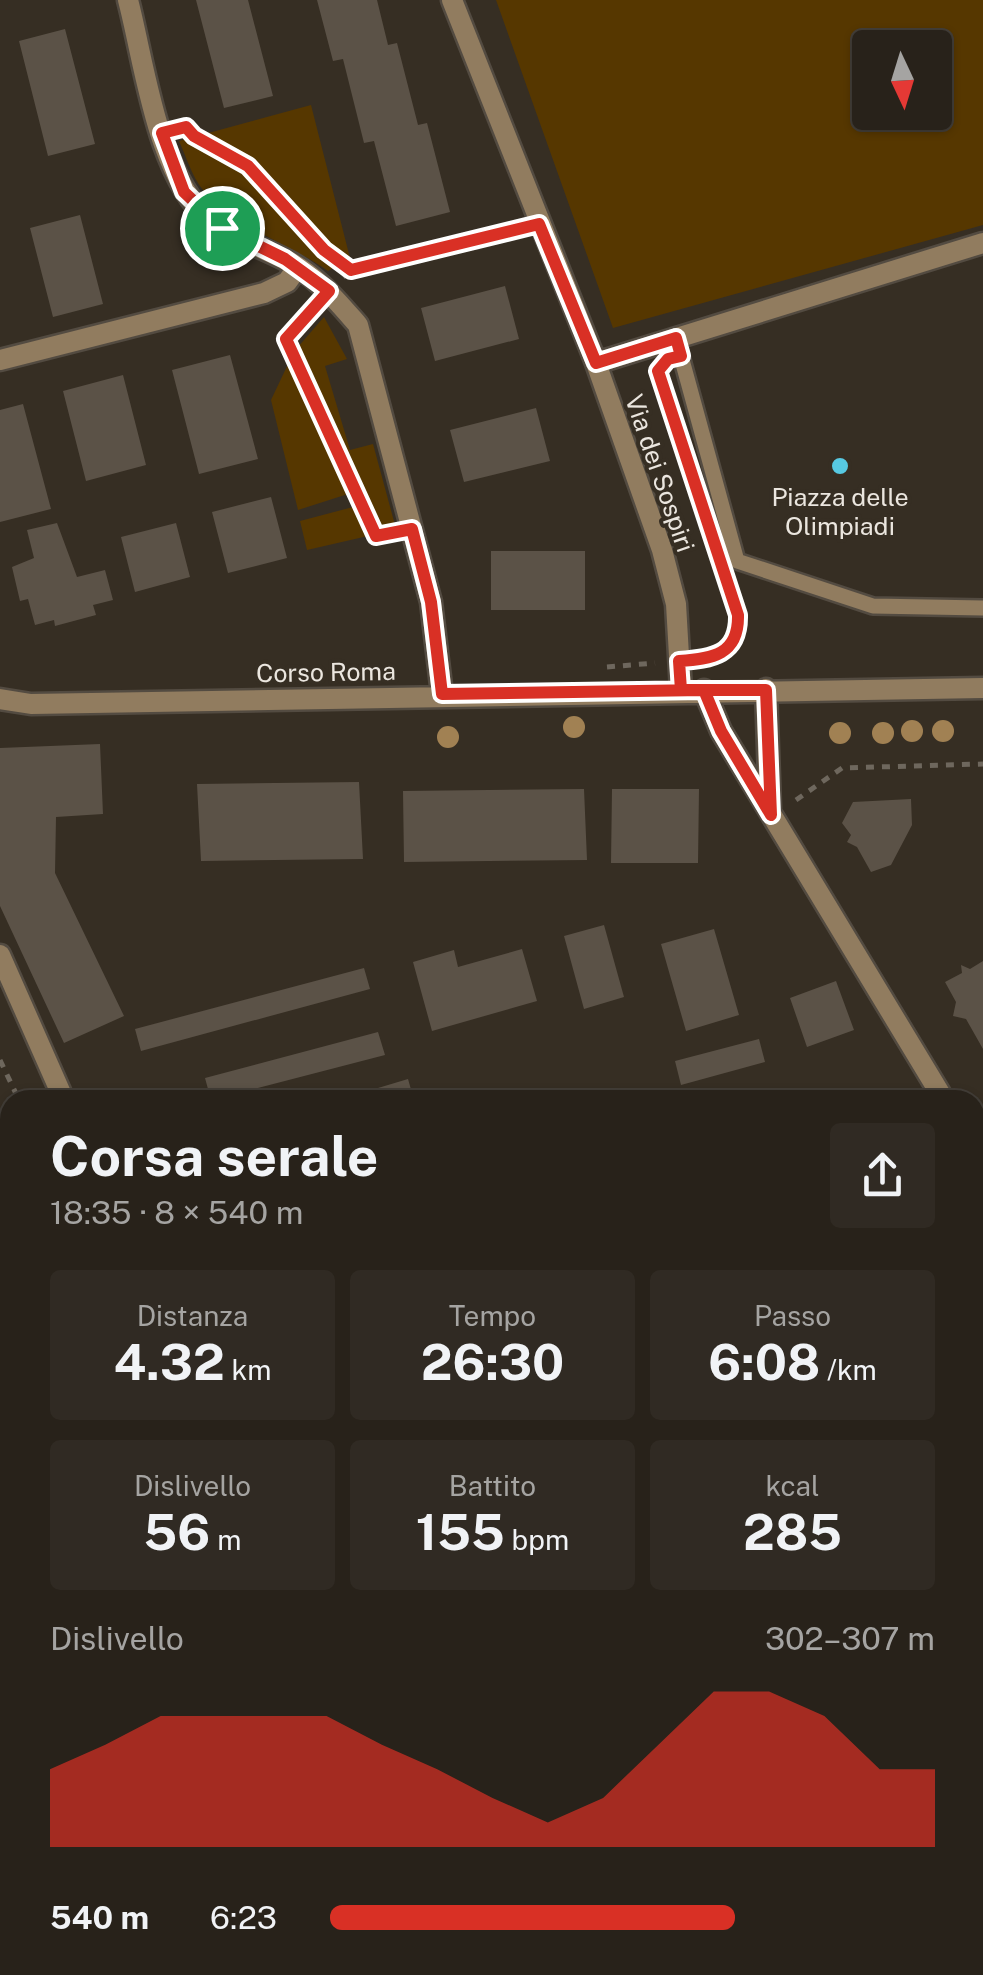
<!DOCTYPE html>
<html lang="it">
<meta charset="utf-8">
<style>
body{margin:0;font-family:"Public Sans",sans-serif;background:#302a23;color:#f1f3f6;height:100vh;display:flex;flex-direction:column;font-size:38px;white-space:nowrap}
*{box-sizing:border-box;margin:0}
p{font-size:32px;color:#a5a4a2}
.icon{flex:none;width:55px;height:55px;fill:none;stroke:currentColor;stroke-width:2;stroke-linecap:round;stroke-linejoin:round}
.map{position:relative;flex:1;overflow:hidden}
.panel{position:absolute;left:0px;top:1090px;width:985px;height:885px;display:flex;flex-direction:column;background:#28221a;border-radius:30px 30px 0 0;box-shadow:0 2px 8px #0004,0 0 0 2px #443f39}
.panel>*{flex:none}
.needle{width:65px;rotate:176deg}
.controls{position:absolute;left:852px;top:30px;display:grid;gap:20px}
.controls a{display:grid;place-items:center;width:100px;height:100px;border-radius:10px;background:#28221a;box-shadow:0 2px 8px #0004,0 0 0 2px #443f39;font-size:50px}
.pin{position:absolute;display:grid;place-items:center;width:85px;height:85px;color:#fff;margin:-42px;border:5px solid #fff;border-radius:50%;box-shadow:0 2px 10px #0007}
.round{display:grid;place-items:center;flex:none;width:105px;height:105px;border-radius:10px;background:#302a23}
.headline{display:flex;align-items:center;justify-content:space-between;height:170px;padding:0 50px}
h1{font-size:55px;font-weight:700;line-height:75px}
.stats{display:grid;grid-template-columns:repeat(3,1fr);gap:15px;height:170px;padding:10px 50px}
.stats div{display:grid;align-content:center;border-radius:10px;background:#302a23;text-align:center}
.stats b{font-size:50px;font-weight:700}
.stats small{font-size:28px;font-weight:400}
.stats p{font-size:28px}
.chart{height:280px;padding:20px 50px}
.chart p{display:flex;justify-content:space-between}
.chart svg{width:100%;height:180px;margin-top:10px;fill:#d93025;opacity:.7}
ul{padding:0 50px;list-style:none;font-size:32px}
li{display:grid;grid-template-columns:160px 120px 1fr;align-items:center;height:75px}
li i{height:25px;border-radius:12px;background:#d93025}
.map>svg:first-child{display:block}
.green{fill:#563700;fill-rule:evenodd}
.building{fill:#5b5247}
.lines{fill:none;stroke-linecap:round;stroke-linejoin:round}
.service-casing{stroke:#534b41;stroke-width:20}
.minor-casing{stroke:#534b41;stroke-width:25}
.path{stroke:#6e675d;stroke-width:5;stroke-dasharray:8 8;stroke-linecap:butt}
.service{stroke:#917c5f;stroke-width:15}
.minor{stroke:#917c5f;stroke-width:20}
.tree{fill:#a18153}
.route-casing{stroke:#fff;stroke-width:20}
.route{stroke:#d93025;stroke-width:12}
.poi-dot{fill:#57c9e2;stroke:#362e23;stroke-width:4}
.labels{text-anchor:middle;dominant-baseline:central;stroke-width:8;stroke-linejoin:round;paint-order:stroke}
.street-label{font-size:25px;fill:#ebe6df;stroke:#362e23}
.poi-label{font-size:25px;fill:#ebe6df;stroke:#362e23}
</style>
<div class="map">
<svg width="983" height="1975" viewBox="0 0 983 1975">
<rect width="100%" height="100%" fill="#362e23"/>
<path class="green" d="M496,0H983V225L613,328ZM870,48H935V112H870Z
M311,105L350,258L328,271C289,243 233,227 203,190C192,177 186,156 179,141Z
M324,317L347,359L325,366L350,450L373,444L395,525L379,528L297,348Z
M289,362L348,494L298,510L271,400Z
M353,507L368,536L307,550L300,521Z
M10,1246V1353L0,1346V1250Z"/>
<path class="building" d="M196,0H248L273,96L224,108Z
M317,0H377L388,45L397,43L418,125L427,123L450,212L396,226L374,141L364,143L343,59L333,61Z
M65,29L95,144L48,156L19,41Z
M80,215L103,304L53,317L30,228Z
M505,286L519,339L435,361L421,308Z
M230,355L258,459L199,474L172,370Z
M123,375L146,465L86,481L63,391Z
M23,404L51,509L0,522V410Z
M536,408L550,461L464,482L450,430Z
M271,497L287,558L228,573L212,512Z
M57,523L77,577L105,570L113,600L93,605L96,615L55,626L54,620L35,625L28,599L20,601L12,567L34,558L27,530Z
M176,523L190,577L135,592L121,537Z
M491,551H585V610H491Z
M100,744L103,814L56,817L55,873L124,1016L64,1043L0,906V748Z
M359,782L363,859L201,861L197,784Z
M584,789L587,860L404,862L403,791Z
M612,789H699L698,863H611Z
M911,799L912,825L891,865L871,872L857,847L847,842L851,835L842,823L853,802Z
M604,925L624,997L584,1009L564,936Z
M714,929L739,1015L686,1031L661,944Z
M522,949L537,1001L432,1031L413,962L454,950L458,967Z
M983,961V1049L966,1019L953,1016L956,1002L945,982L962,973L961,965L970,969Z
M364,968L370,989L141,1051L135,1029Z
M836,981L854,1030L807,1047L790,998Z
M378,1032L385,1055L211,1100L205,1078Z
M759,1039L765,1062L681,1085L675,1061Z
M408,1079L414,1100H360L358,1094Z
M10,1146V1234L0,1238V1151Z
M983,1454V1496L975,1499V1457Z
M983,1583V1639H982L975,1617V1586Z
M10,1588V1673L0,1677V1592Z
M10,1780V1876L0,1881V1785Z
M29,1965H91L96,1975H34Z
M154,1965H212L191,1975H133Z
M587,1965H632L631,1975H585Z
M696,1965H826L868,1973L694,1975Z"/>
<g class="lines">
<defs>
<path id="service" d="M676,338L737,561L873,606L983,608"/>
<path id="minor" d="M128,0C145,65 157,176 210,220C232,238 259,246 284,259C315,274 336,300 358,325L431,602L442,694
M452,0L596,363L662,550L676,604L681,690
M0,360L264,293L287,282L298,267
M596,363L983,243
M766,689L770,808
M704,690L721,731L944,1100
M0,699L31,704L983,688
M0,955L64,1100
M975,1152L983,1165
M975,1679L983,1676
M0,1723L10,1719
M975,1791L983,1817
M0,1943L10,1963
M474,1965L479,1975
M653,1975L655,1965"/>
</defs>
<use href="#service" class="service-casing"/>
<use href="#minor" class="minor-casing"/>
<path class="path" d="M185,127L248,166L324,250L351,270
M343,277L351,270L519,229
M311,310L285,339L377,537L389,534
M658,371L665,394
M701,660C721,659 732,648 739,629L727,580
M607,667L655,663
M796,800L842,768L983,764
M0,1060L19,1100
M0,1352L10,1360
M0,1410L10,1406
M0,1503L10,1497
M0,1517L10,1539
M430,1965L435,1975"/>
<use href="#service" class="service"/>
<use href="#minor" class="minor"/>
</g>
<g class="tree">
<circle cx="574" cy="727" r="11"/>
<circle cx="912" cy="731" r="11"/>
<circle cx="943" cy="731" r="11"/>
<circle cx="840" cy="733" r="11"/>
<circle cx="883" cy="733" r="11"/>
<circle cx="448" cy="737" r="11"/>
</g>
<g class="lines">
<defs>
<path id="route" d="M222,228L285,259L329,291L286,339L376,536L412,529L431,602L442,694L704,690L721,731L771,815L766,690H681L679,661C712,659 739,655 738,615L658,371L668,359L681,356L676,338L596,363L539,224L351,270L324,250L248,166L194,136L186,127L162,133L184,192L222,228"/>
</defs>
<use href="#route" class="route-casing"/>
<use href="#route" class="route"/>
</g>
<circle class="poi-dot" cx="840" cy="466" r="10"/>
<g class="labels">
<g class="street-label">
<text transform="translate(660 473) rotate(71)">Via dei Sospiri</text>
<text transform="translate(326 672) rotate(-1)">Corso Roma</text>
</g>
<g class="poi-label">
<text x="840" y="497">Piazza delle<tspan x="840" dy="29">Olimpiadi</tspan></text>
</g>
</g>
</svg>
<div class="controls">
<a><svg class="needle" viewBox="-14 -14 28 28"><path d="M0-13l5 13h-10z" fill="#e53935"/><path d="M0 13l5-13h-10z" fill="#a5a4a2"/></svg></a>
</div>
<div class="pin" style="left:222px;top:228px;background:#1e9e55"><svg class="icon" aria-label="arrive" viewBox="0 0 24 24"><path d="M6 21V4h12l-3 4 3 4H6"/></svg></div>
<section class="panel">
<div class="headline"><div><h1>Corsa serale</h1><p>18:35 · 8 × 540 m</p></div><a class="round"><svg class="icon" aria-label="share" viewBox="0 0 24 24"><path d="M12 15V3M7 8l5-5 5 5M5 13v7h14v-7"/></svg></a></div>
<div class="stats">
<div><p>Distanza</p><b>4.32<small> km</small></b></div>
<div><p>Tempo</p><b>26:30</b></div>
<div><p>Passo</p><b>6:08<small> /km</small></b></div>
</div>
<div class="stats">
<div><p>Dislivello</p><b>56<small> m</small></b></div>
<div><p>Battito</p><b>155<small> bpm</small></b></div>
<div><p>kcal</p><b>285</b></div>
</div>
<div class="chart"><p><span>Dislivello</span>302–307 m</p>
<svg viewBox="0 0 160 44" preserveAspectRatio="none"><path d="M0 44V25L10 19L20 12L30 12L40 12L50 12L60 19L70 25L80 32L90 38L100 32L110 19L120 6L130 6L140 12L150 25L160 25V44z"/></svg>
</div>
<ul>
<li><b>540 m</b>6:23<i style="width:67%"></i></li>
</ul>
</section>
</div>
